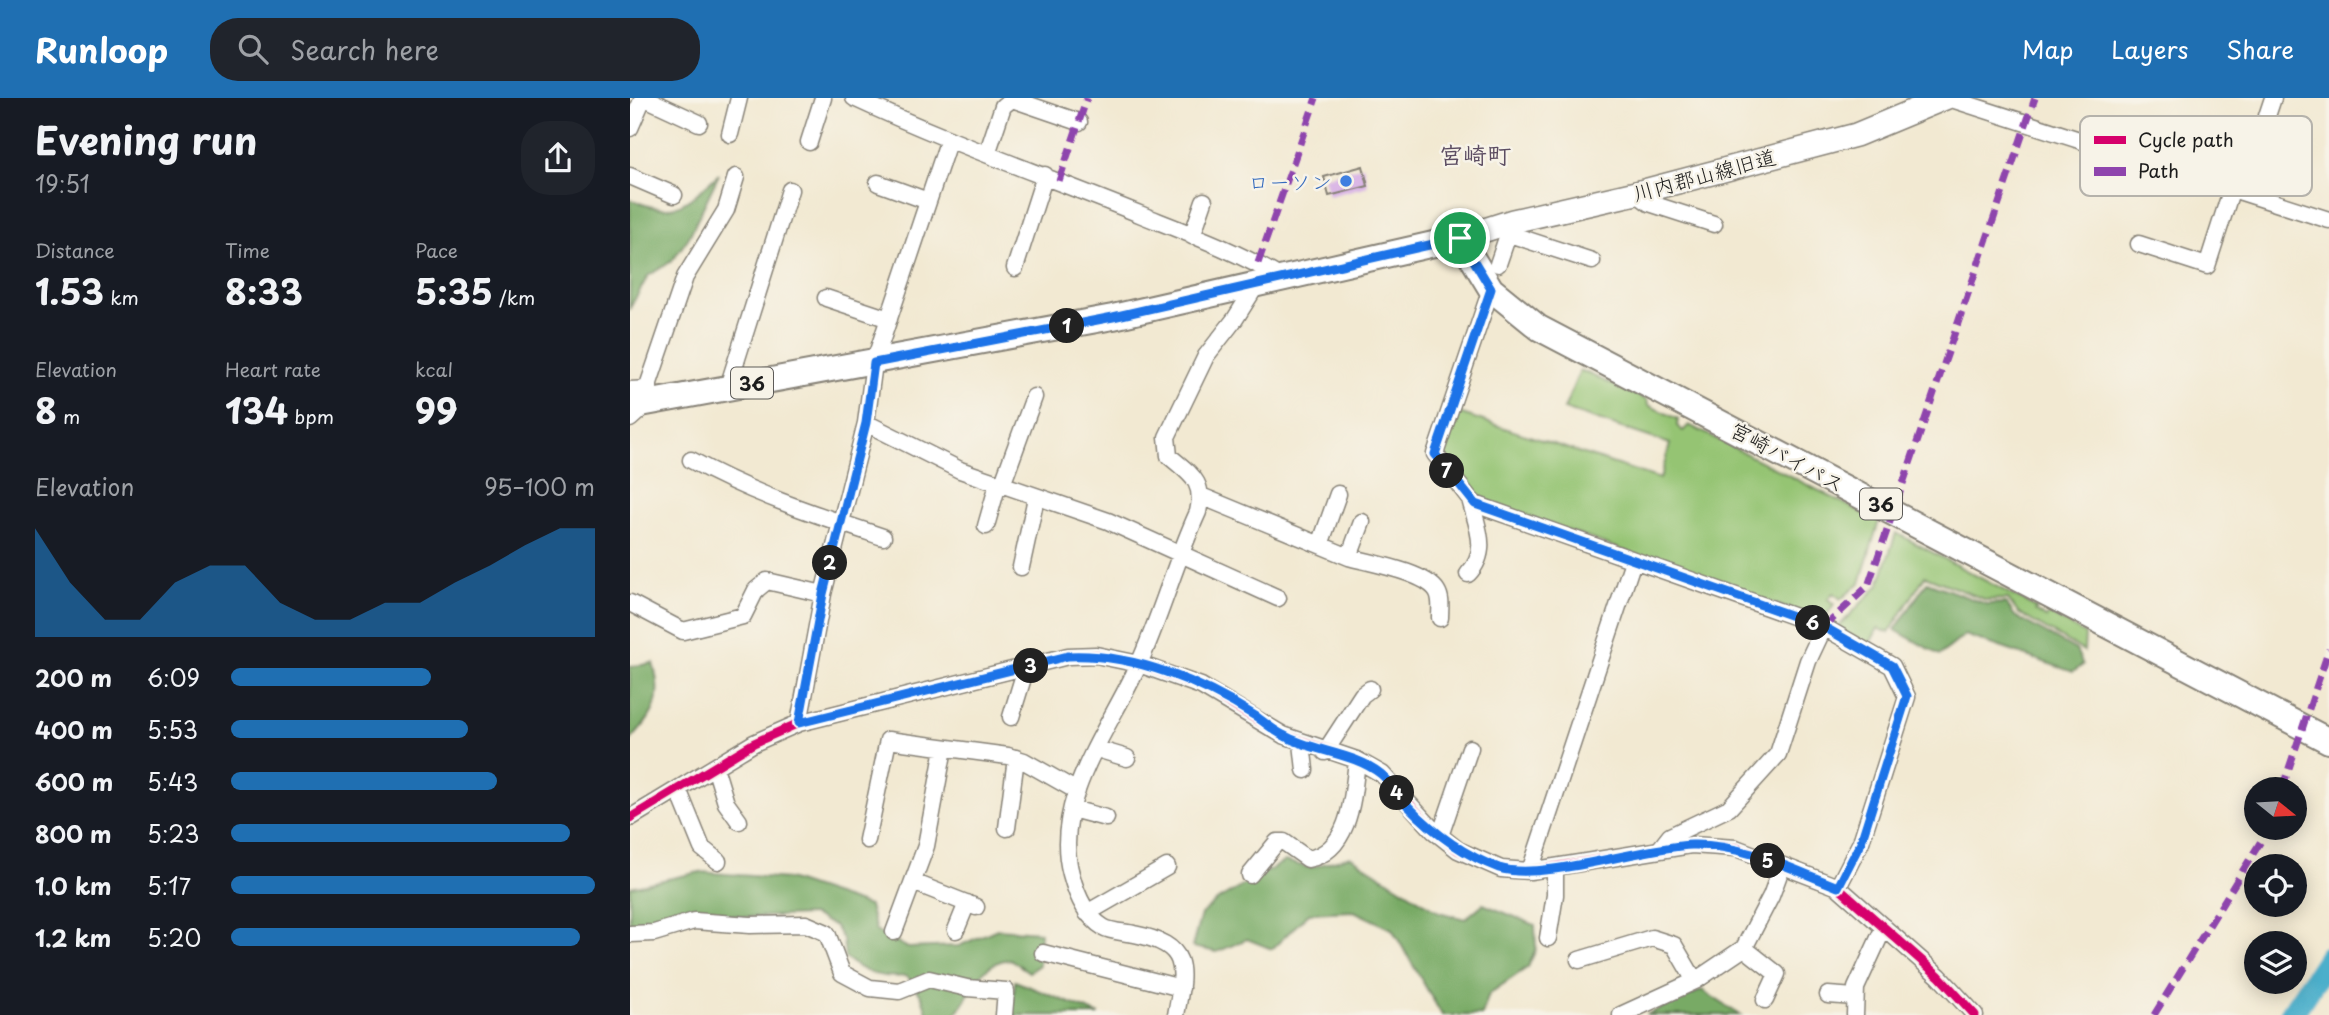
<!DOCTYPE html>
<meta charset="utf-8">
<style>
body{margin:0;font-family:"Playpen Sans","Klee One",sans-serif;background:#20242c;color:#f1f3f6;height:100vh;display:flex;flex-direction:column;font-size:26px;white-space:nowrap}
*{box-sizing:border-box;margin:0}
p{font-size:23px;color:#9ea1a6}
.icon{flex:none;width:38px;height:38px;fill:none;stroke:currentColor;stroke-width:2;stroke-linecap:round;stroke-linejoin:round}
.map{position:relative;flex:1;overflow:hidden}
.sheet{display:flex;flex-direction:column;background:#171b24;width:630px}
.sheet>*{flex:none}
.needle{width:46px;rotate:108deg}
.tools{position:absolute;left:1614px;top:679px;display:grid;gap:14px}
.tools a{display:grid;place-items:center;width:63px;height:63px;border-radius:50%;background:#171b24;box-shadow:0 4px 18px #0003;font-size:35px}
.pin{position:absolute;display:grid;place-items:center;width:60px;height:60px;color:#fff;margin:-30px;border:4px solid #fff;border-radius:50%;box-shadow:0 2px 7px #0007}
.km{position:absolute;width:35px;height:35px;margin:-18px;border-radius:50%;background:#222;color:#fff;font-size:19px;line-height:35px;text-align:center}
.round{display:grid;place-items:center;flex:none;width:74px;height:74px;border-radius:28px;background:#20242c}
.headline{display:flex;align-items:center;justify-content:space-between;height:119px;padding:0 35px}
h1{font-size:38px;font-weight:700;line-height:52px}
.metrics{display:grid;grid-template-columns:repeat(3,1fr);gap:10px;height:119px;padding:7px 35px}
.metrics div{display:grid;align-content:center}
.metrics b{font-size:35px;font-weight:700}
.metrics small{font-size:19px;font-weight:400}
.metrics p{font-size:19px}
.chart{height:196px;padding:14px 35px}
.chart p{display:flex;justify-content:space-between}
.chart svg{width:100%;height:126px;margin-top:7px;fill:#1f6fb2;opacity:.7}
ul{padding:0 35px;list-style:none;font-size:23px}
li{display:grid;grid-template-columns:112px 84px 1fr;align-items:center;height:52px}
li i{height:18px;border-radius:9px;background:#1f6fb2}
header{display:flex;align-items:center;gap:42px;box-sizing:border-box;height:98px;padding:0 35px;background:#1f6fb2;color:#fff}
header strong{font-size:33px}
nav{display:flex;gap:38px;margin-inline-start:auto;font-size:24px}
.search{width:490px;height:63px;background:#20242c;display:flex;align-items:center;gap:18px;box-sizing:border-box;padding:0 24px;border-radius:28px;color:#9ea1a6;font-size:26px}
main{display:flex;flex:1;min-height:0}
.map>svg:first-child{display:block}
.green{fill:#95c473;stroke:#587048;stroke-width:2}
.forest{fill:#78aa65;stroke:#4a6340;stroke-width:2}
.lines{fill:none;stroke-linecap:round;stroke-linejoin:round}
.river{stroke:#4cafcb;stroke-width:24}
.building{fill:#d3a7e5}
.street-casing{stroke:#878277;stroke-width:19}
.secondary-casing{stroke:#878277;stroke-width:26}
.primary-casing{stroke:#878277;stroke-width:28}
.street{stroke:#fff;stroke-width:16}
.secondary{stroke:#fff;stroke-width:23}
.primary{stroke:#fff;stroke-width:24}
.quiet{stroke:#8e44ad;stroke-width:7;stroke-dasharray:14 7;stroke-linecap:butt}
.cycleway-casing{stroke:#f7f3e8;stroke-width:13}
.cycleway{stroke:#d6006c;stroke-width:9}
.route-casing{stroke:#fff;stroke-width:14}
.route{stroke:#1a73e8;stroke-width:9}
.shop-dot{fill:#3f7fe0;stroke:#f7f3e8;stroke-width:2.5}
.labels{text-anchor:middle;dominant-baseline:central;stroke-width:5;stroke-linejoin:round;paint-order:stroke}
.shield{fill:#f7f3e8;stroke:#5e5c59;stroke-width:2}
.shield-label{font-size:19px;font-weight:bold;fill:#1c1c1c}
.street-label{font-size:21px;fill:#1c1c1c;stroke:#f7f3e8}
.shop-label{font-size:21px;fill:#366cbe;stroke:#f7f3e8;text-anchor:end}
.quarter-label{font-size:24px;font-weight:bold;fill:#5c4d62;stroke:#f7f3e8}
.key{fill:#f7f3e8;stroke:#b5b2ab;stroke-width:2}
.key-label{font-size:19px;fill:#1c1c1c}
</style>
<header>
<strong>Runloop</strong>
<div class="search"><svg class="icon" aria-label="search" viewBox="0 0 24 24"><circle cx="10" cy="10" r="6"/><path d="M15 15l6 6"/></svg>Search here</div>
<nav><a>Map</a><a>Layers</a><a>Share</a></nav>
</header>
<main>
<section class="sheet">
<div class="headline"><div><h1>Evening run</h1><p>19:51</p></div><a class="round"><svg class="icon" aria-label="share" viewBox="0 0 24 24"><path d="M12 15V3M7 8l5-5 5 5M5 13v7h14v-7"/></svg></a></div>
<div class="metrics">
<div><p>Distance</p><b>1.53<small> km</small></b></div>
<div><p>Time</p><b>8:33</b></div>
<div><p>Pace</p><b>5:35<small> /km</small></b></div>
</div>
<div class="metrics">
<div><p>Elevation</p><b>8<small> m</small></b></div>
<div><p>Heart rate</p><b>134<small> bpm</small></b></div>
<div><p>kcal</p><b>99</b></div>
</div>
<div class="chart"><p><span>Elevation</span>95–100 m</p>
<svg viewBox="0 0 160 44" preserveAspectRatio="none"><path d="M0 44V6L10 25L20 38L30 38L40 25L50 19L60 19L70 32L80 38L90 38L100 32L110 32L120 25L130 19L140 12L150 6L160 6V44z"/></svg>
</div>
<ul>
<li><b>200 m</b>6:09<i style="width:55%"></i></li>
<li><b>400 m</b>5:53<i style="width:65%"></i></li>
<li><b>600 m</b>5:43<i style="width:73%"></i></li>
<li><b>800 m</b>5:23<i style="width:93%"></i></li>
<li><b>1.0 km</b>5:17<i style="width:100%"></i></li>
<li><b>1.2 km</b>5:20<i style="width:96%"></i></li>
</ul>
</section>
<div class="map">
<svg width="1699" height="917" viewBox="0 0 1699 917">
<rect width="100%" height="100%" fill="#f7f3e8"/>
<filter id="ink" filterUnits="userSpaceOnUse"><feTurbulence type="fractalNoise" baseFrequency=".0143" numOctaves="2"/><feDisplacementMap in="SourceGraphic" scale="14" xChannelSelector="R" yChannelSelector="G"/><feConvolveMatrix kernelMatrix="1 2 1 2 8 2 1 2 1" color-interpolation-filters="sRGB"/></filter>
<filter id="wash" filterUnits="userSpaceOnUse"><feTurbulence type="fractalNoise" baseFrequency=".00686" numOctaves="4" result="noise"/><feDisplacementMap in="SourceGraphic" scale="28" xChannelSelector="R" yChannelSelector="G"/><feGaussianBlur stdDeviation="1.57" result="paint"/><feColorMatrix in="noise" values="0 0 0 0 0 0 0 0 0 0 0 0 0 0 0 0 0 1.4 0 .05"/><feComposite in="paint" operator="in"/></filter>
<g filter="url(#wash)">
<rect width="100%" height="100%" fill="#f2e9d2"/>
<path class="green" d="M950,272L1017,302L1018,307L1048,321L1047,328L1053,333L1059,327L1249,423L1230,485L1211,501L1203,495L1198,501L1204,506L1193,523L851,402L810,355L823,313L1030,381L1040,346L934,311Z
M1266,435L1407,510L1405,513L1416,520L1419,516L1455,536L1454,553L1388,515L1378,501L1356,502L1295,478L1259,535L1248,530L1238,549L1207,530L1249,487Z"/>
<path class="forest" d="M89,76L59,139L42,163L18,178L0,210V101C45,122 56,105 89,76Z
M1297,484L1356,506L1376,505L1385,518L1446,552L1453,567L1443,574L1335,537L1310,557L1265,532Z
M23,565C34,602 25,616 0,643V569Z
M720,758L809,814L835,821L853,806L905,827L906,851L898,869L859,896L852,917H812L762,831L724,813L679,815L642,851L617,841L587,854L562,849L571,816L588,802L655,763L680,770Z
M70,774L158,781L239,808L246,833L278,850L329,848L367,831L410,834L409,867L399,874L380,861C347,865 343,895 325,917H298L292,899L277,878C252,881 235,876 215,860L213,842L205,828L182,817L117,819L61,812L27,826L9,824L0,827V789Z
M385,883L470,917H382Z
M1072,892L1110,917H1016Z"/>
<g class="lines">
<path class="river" d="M1661,917L1699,859"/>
</g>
<g id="blocks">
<path class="building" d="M733,68L738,88L699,98L694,79Z"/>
</g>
</g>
<g filter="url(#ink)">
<use href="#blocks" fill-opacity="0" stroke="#878277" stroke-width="2"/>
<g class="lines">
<defs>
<path id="street" d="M15,0L69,25
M224,0C318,44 416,78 512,117C560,136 609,154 653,181
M1318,0L1699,122
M0,30L13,0
M100,36L109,0
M179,44L193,0
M357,56L373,8L382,1L449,24
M0,78L44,97
M248,85L298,103
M1612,93L1643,0
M1006,95L1019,105L1084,126
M879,136L962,163
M562,138L574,103
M1509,146L1577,168L1602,90
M868,166L881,128
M385,170L415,77
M861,191L805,356L840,401L845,406L1194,529L1262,568L1277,599L1231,744L1208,789
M196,200L259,221
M98,289L160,92
M0,292L19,291
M0,321L19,304V285L55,179L96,112L106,79
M236,325L330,372L478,423L648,500
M61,362C122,396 187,417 253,439
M372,387L404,299
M571,398L719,459L732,424
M356,428L368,386
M690,447L708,396
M719,459C740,465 795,474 807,493C812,501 810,511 810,520
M391,469L406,400
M838,476C860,453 847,429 840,401
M0,505L53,533L113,518L126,492L137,483L193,496
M381,619L396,570
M169,625L193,496L236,325L244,265L319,41
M672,645L675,672
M467,651L497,660
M695,654L732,597L740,591
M85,669L96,705L109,723
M48,691L72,750L88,763
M442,711L476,720
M0,720L124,645L169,625L438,558L466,557L509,566L571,588L653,637L727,662L752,676L804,733L828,752L871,771L900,773L1061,747L1106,750L1208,789L1309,878L1345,917
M377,730L386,660
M810,738L840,650
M237,742L258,642L378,658L394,663L447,693
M1029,752L1040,738L1099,710L1148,656L1178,563L1194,529
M900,773L1003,463
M620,777L647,744H654L678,761C721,753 723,697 727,662
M283,784L346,809
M457,815L537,769
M326,832L337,805
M264,834L296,748L314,650
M0,836L24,835L64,823L120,827L176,826L197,835L212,875L240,890L269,893L299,881L337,890L376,893L374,917
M918,840L925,797V769
M1114,850L1147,876L1135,902
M413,855L551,890
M949,862L1022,840L1044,847L1065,883
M1198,897L1225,899
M546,917C555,869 560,847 504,836C495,834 481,834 473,829C455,818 446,795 441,776C421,704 480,630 508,568C531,518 545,464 568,414C575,383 561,377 539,358L537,339L576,258L605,221L627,186
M991,917L1065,883L1114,850L1141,798L1152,768
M1225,917L1226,890L1254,829"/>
<path id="secondary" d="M830,140L883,123L1006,95L1226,37L1315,0"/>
<path id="primary" d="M0,308L483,219L830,140L861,191L909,230L1699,643"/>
</defs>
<use href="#street" class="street-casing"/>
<use href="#secondary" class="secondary-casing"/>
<use href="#primary" class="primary-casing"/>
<use href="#street" class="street"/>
<use href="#secondary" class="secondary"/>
<use href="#primary" class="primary"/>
<path class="quiet" d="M429,83L457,0
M628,165L686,0
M1194,529L1238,488L1405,0
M1652,691L1699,551
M1524,917L1639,730"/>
<defs>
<path id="cycleway" d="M861,191L805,356L840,401L845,406L1194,529L1262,568L1277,599L1231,744L1208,789
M0,720L124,645L169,625L438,558L466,557L509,566L571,588L653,637L727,662L752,676L804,733L828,752L871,771L900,773L1061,747L1106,750L1208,789L1309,878L1345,917"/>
</defs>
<use href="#cycleway" class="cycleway-casing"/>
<use href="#cycleway" class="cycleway"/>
</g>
</g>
<g class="lines" filter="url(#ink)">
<defs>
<path id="route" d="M830,140L861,191L805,356L845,406L1194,529L1262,568L1277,598L1231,744L1208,789C1161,771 1114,746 1062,747C1012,749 911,784 869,770C833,757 804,735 778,708C769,698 761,684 751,676C723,654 683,654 653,637C643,632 635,625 627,619C572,584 504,555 438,558L169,625L193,496L236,325L244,265L483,219Z"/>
</defs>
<use href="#route" class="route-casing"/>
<use href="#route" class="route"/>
</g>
<circle class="shop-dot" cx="716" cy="83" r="7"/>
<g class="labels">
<g class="shield">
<rect x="101" y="269.5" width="42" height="31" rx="5"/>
<rect x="1230" y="390.5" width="42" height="31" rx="5"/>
</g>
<g class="shield-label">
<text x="122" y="285">36</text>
<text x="1251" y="406">36</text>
</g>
<g class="street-label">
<text transform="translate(1074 76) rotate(-15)">川内郡山線旧道</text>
<text transform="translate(1158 358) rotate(28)">宮崎バイパス</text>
</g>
<g class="shop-label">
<text x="702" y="83">ローソン</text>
</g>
<g class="quarter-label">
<text x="845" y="56">宮崎町</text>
</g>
</g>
<rect x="1450" y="18" width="232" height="80" rx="10" class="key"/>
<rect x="1464" y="38" width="32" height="8" fill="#d6006c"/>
<rect x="1464" y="69" width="32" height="9" fill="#8e44ad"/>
<g class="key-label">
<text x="1508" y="49">Cycle path</text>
<text x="1508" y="80">Path</text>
</g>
</svg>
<div class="tools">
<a><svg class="needle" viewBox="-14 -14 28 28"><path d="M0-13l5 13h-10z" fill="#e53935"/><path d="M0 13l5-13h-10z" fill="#9ea1a6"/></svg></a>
<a><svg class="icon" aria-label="locate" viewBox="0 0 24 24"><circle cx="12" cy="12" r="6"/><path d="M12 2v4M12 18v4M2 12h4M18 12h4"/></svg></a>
<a><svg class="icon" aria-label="layers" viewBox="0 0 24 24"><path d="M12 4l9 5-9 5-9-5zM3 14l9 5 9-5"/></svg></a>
</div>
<div class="pin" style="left:830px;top:140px;background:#1e9e55"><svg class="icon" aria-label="arrive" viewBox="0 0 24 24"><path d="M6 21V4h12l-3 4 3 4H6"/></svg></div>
<b class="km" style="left:437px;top:228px">1</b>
<b class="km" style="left:200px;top:465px">2</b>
<b class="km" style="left:401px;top:568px">3</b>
<b class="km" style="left:767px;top:695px">4</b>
<b class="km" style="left:1138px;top:763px">5</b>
<b class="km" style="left:1183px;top:525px">6</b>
<b class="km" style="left:817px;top:373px">7</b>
</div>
</main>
